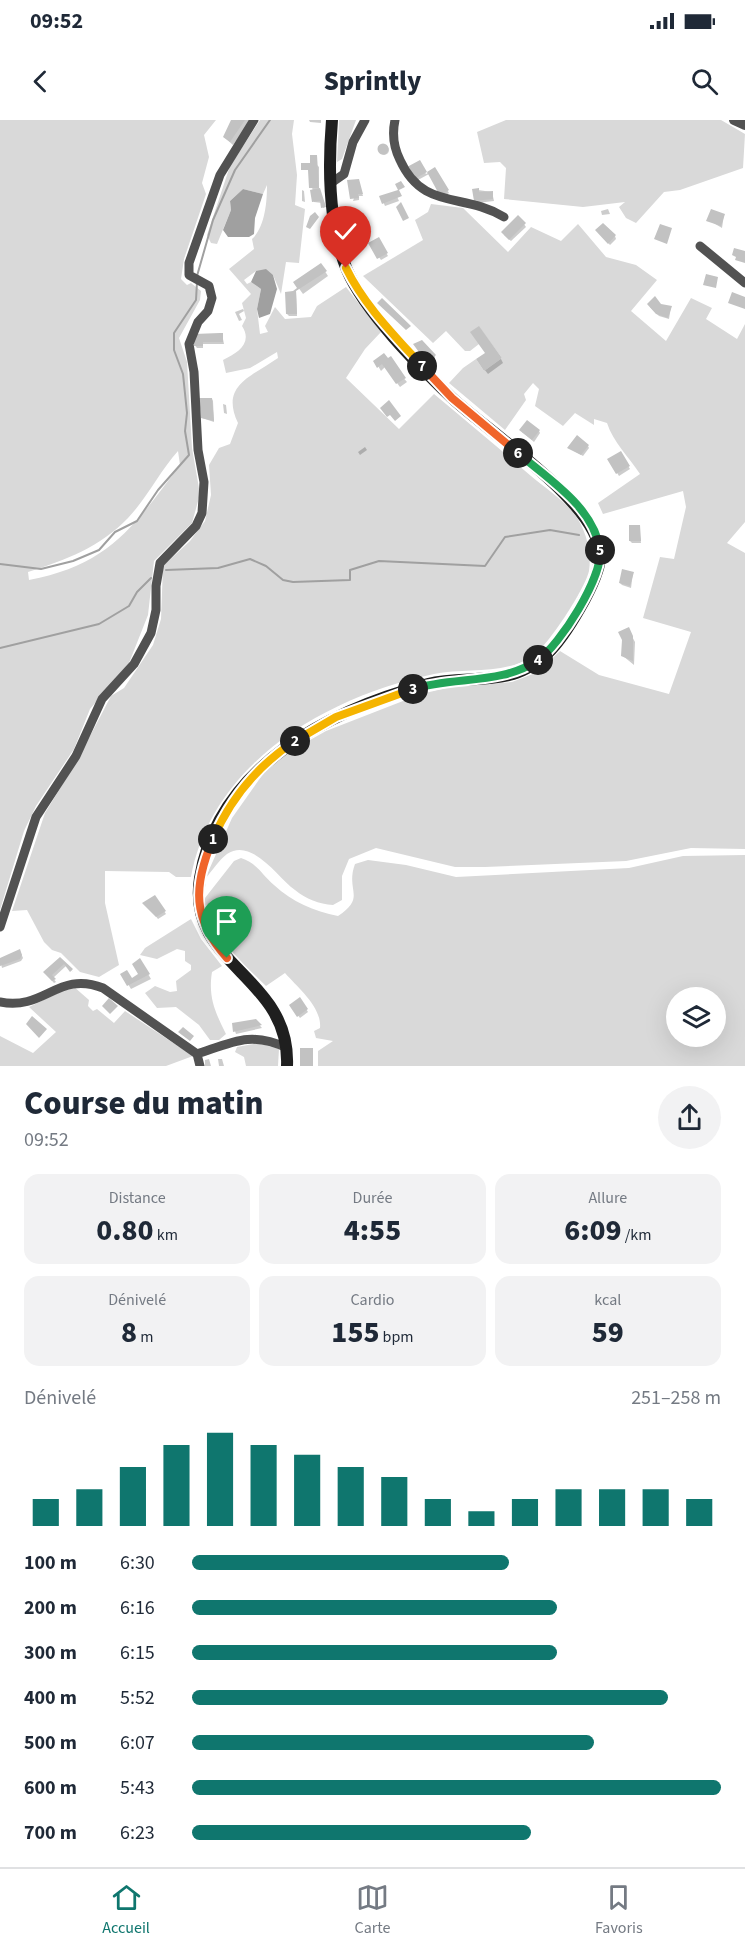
<!DOCTYPE html>
<html lang="fr">
<meta charset="utf-8">
<style>
body{margin:0;font-family:"Source Sans 3",sans-serif;background:#f2f2f3;color:#1f2937;height:100vh;display:flex;flex-direction:column;font-size:22px;white-space:nowrap}
*{box-sizing:border-box;margin:0}
p{font-size:20px;color:#747a83}
.icon{flex:none;width:33px;height:33px;fill:none;stroke:currentColor;stroke-width:2;stroke-linecap:round;stroke-linejoin:round}
.map{position:relative;height:946px;overflow:hidden}
.drawer{display:flex;flex-direction:column;background:#fff;flex:1}
.drawer>*{flex:none}
.fabs{position:absolute;left:666px;top:867px;display:grid;gap:12px}
.fabs a{display:grid;place-items:center;width:60px;height:60px;border-radius:50%;background:#fff;box-shadow:0 6px 24px #0002;font-size:30px}
.pin{position:absolute;display:grid;place-items:center;width:51px;height:51px;color:#fff;margin:-62px -26px;border-radius:50% 50% 50% 0;rotate:-45deg;box-shadow:0 0 6px #0007}
.pin .icon{rotate:45deg}
.km{position:absolute;width:30px;height:30px;margin:-15px;border-radius:50%;background:#222;color:#fff;font-size:16px;line-height:30px;text-align:center}
.round{display:grid;place-items:center;flex:none;width:63px;height:63px;border-radius:32px;background:#f2f2f3}
.headline{display:flex;align-items:center;justify-content:space-between;height:102px;padding:0 24px}
h1{font-size:33px;font-weight:800;line-height:45px}
.metrics{display:grid;grid-template-columns:repeat(3,1fr);gap:9px;height:102px;padding:6px 24px}
.metrics div{display:grid;align-content:center;border-radius:15px;background:#f2f2f3;text-align:center}
.metrics b{font-size:30px;font-weight:800}
.metrics small{font-size:16px;font-weight:400}
.metrics p{font-size:16px}
.chart{height:168px;padding:12px 24px}
.chart p{display:flex;justify-content:space-between}
.chart svg{width:100%;height:108px;margin-top:6px;stroke:#0f766e;stroke-width:6}
ul{padding:0 24px;list-style:none;font-size:20px}
li{display:grid;grid-template-columns:96px 72px 1fr;align-items:center;height:45px}
li i{height:15px;border-radius:8px;background:#0f766e}
.status{display:flex;justify-content:space-between;align-items:center;height:42px;padding:0 30px;background:#fff;direction:ltr}
.status svg{height:16px;fill:currentColor}
header{display:flex;justify-content:space-between;align-items:center;height:78px;padding:0 24px;background:#fff;font-size:27px;font-weight:800}
.tab-bar{display:flex;justify-content:space-around;align-items:center;height:84px;border-top:2px solid #e0e1e3;background:#fff;font-size:16px;color:#747a83}
.tab-bar a{display:grid;justify-items:center;gap:3px}
.tab-bar .selected{color:#0f766e}
.map>svg:first-child{display:block}
.green{fill:#d9d9d9;fill-rule:evenodd}
.water{fill:#a0a0a0}
.shadow{fill:#0003}
.lines{fill:none;stroke-linecap:round;stroke-linejoin:round}
.stream{stroke:#a0a0a0;stroke-width:2}
.building{fill:#c2c2c2}
.minor{stroke:#525252;stroke-width:9}
.tertiary{stroke:#525252;stroke-width:10}
.secondary{stroke:#1f1f1f;stroke-width:12}
.split-1-casing{stroke:#fff;stroke-width:12}
.split-2-casing{stroke:#fff;stroke-width:12}
.split-3-casing{stroke:#fff;stroke-width:12}
.split-4-casing{stroke:#fff;stroke-width:12}
.split-5-casing{stroke:#fff;stroke-width:12}
.split-6-casing{stroke:#fff;stroke-width:12}
.split-7-casing{stroke:#fff;stroke-width:12}
.split-8-casing{stroke:#fff;stroke-width:12}
.split-1{stroke:#f0652b;stroke-width:8}
.split-2{stroke:#f5b400;stroke-width:8}
.split-3{stroke:#f5b400;stroke-width:8}
.split-4{stroke:#22a559;stroke-width:8}
.split-5{stroke:#22a559;stroke-width:8}
.split-6{stroke:#22a559;stroke-width:8}
.split-7{stroke:#f0652b;stroke-width:8}
.split-8{stroke:#f5b400;stroke-width:8}
</style>
<div class="status"><b>09:52</b><svg viewBox="0 0 49 12"><path d="M0 12V9h3v3zM5 12V6h3v6zM10 12V3h3v9zM15 12V0h3v12zM26 1h20v11H26zM47 4h2v5h-2z"/></svg></div>
<header><svg class="icon" aria-label="back" viewBox="0 0 24 24"><path d="M15 5l-7 7 7 7"/></svg>Sprintly<svg class="icon" aria-label="search" viewBox="0 0 24 24"><circle cx="10" cy="10" r="6"/><path d="M15 15l6 6"/></svg></header>
<div class="map">
<svg width="745" height="946" viewBox="0 0 745 946">
<rect width="100%" height="100%" fill="#fff"/>
<path class="green" d="M0,0H216L204,15L209,37L202,63L206,74L184,139L181,159L187,165L191,163L201,171L200,180L179,218L187,242L192,328L200,374L192,403L154,441L148,495L129,543L90,589L74,629L36,686L24,711L0,790ZM178,331L180,345C134,406 109,445 29,460L28,452C66,440 100,427 128,398C147,378 160,351 178,331Z
M260,0H294L292,14L297,55L295,85L305,89L299,143L286,142L281,174L273,155L256,151L244,160L247,164L251,162L261,169L257,189L260,214L268,212L265,206L275,187L285,199L311,197L317,186L346,167L381,212L365,229L346,258L399,309L434,274C466,301 499,328 531,356C545,368 564,380 575,395C586,410 592,432 589,451C585,469 548,526 532,537C503,555 465,548 434,554C328,576 212,642 191,757H176L169,752L105,751V783L119,845L99,857L80,852L61,833L52,830L44,822L27,790L12,791L45,693L77,641L111,576L124,568L153,525L161,499L163,446L190,421L205,401L211,375L209,345L219,328L230,324L238,303C220,265 251,257 278,238L277,232L250,248L226,253L223,240C238,233 253,223 242,206L246,198L242,183L251,174L229,149L254,129L252,119C265,107 267,82 267,65L263,74L243,69L230,81L231,90L217,124L211,123L207,115L230,46Z
M339,0H356L342,39L337,42Z
M506,0H721L745,14L743,48L680,70L664,72L636,103L626,98L619,87L625,82L583,87L504,79L506,48L500,42L484,43L477,12Z
M431,84L463,88L508,132L531,107L561,121L578,104L606,137L636,145L657,160L631,191L666,221L691,178L712,188L706,199L737,219L745,204V402L727,423L745,433V729L691,728L626,741L485,747H455L376,728L349,739L342,756V780L333,785C319,784 306,779 295,770C278,758 252,717 227,734C219,740 212,751 205,759L232,698L263,654L278,638L326,611L421,574L451,567L512,562L538,552L560,531L599,555L669,574L691,512L643,498L660,437L674,439L686,387L683,371L603,394L598,383L640,354C629,337 613,322 607,303L594,299V305L575,293L563,306L535,286L539,269L533,263L524,274L526,280L505,310L449,263L463,248L476,239L484,251L502,238L479,207V224L470,231H465L446,211L433,223L363,156L423,120L415,100L428,92Z
M745,735V946H318V931L333,921L316,918L314,911L320,908C322,887 298,868 285,853L266,866C240,840 211,816 205,778L234,741L241,738C257,743 262,755 274,765C292,782 314,791 338,796C367,777 345,771 355,744L368,740L406,745L456,757L629,748L683,736ZM676,878H716V916H676Z
M191,799L201,819L222,846L212,852C208,877 215,892 226,914L219,920H210L199,905L176,887L157,888L145,873L155,866L170,872L177,871L176,861L191,850V845L185,841V831L177,829L157,839L140,835L145,828Z
M73,866L89,880L88,886L93,891L97,889L114,903L125,891L193,936L166,946H0V916L33,933L56,912L29,887Z
M258,923L279,929L278,946H246L244,937L235,932L237,927Z"/>
<path class="water" d="M243,69L263,74L255,98L254,114L249,117H228L223,110L231,90L230,81Z
M266,149L273,155L277,169L270,194L259,198L257,189L261,169L251,162L256,151Z"/>
<path class="shadow" d="M233,0H251L233,25L224,17Z
M309,0H321V3L310,2Z
M379 30a5 5 0 1 1 10 0a5 5 0 1 1-10 0Z
M419,42L426,54L435,49L449,73L443,77L429,54L418,60L409,48Z
M317,45L319,47V70L324,82L325,87L323,88L322,83L314,82L310,50H303Z
M359,63L363,76H359V80L353,81Z
M302,70L304,71L305,82L302,81Z
M478,70L492,72L494,81L477,83Z
M395,72L399,81L385,86L381,77Z
M608,89L610,94L602,95L601,91Z
M724,95L722,108L710,101Z
M524,104L526,107L511,121L504,115Z
M599,113L615,116L616,119L610,125Z
M378,119L388,136L381,140L370,124Z
M321,145L328,156L303,174L295,163Z
M296,170L297,196H289L287,194Z
M660,185L671,187L669,199L659,196L650,187Z
M243,189L244,191L239,194L242,200L239,201L235,192Z
M222,214L224,224H203V228H197L193,223Z
M422,222L435,236L434,241L430,237L426,240L415,225Z
M487,234L501,239L503,243L488,254L480,244Z
M384,235L407,262L400,267L385,247L381,251L375,241Z
M212,279L213,281L214,302L202,298Z
M223,284L226,285L227,294L224,293Z
M539,311L540,313L534,322L522,312Z
M588,326L589,328L583,336L569,328Z
M365,327L367,330L360,335L358,332Z
M620,333L630,349L619,356L609,340Z
M639,407L641,423H632L630,421Z
M633,453L631,468L622,465L620,463Z
M628,509L635,522L634,545L623,536L624,520Z
M155,777L166,794L158,799L147,785Z
M20,831L23,838L21,841L2,848L0,839Z
M60,838L73,852L66,846L53,858L56,862L54,863L44,852Z
M140,840L151,859L131,869L122,854L131,860L140,855Z
M300,879L308,892L300,898L291,886Z
M255,900L262,908L236,914L235,911Z
M209,939L211,946H205V940Z
M218,939H222L224,946H219Z"/>
<g class="lines">
<path class="stream" d="M197,156L213,100L235,50L270,0
M0,444L41,449L73,441L99,430L115,412L137,401L158,370L189,335L185,311L187,293L183,254L174,230V213L196,180L197,162
M166,450L218,448L250,439L266,446L283,460L293,462L350,460V450L379,441L485,446L505,417L550,410L579,415
M0,528L99,504L129,486L137,472L151,458"/>
</g>
<path class="building" d="M231,0H245L230,22L223,17Z
M377.5 29a5.5 5.5 0 1 1 11 0a5.5 5.5 0 1 1-11 0Z
M310,35H317L319,68H309L308,50H301V43H310Z
M420,40L427,52L416,58L407,47Z
M435,47L449,70L440,76L427,52Z
M359,59L363,74H358L359,78L350,79L347,60Z
M401,61L405,67L399,70L402,76L382,84L379,76L398,70L395,64Z
M320,68L326,87L321,88L320,81L312,82L310,70Z
M479,68V72L493,71V79L474,81L472,69Z
M401,82L409,98L403,101L396,87Z
M711,89L725,94L721,106L706,101Z
M315,92L319,97L310,109L306,107L310,96Z
M518,95L526,103L509,120L501,112Z
M603,103L616,115L608,124L595,110Z
M660,104L672,108L667,124L654,119Z
M379,117L388,133L377,139L368,123Z
M734,128L745,131V143L735,140L736,137L732,135Z
M321,143L327,151L296,171L297,194H286L285,172L293,171L297,168L293,162Z
M706,154L718,157L716,168L703,165Z
M732,172L745,177V189L728,183Z
M655,176L661,184L672,186L668,198L656,194L647,184Z
M382,178L411,206L406,210L377,183Z
M479,206L502,238L484,251L476,239L485,233L470,212Z
M220,213H223V222H203V226H194V214Z
M422,220L436,235L431,240L428,236L424,239L413,224Z
M384,233L388,238L391,236L406,258L396,264L382,244L377,248L373,241Z
M199,278H212L214,301L201,298Z
M389,280L401,296L395,301L390,295L387,297L380,288Z
M527,300L540,310L532,320L519,310Z
M577,315L589,325L581,335L567,328Z
M621,331L630,346L616,354L607,339Z
M629,405H640L641,421H629Z
M622,449L634,452L630,466L619,463Z
M629,507L633,516V541L621,536L622,520L618,512Z
M155,775L166,791L156,797L142,783Z
M20,829L22,835L20,839L0,846V838Z
M60,837L73,849L70,852L64,844L52,855L56,859L52,861L43,852Z
M140,838L150,854L127,866L120,854L127,850L132,858L138,854L132,844Z
M300,877L308,889L297,897L289,885Z
M109,878L118,886L110,894L102,886Z
M32,896L47,909L39,918L26,904Z
M256,899L262,905L233,912L232,903Z
M183,907L194,916L190,921L178,912Z
M300,928H313V946H300Z"/>
<g class="lines">
<path class="minor" d="M395,0C392,14 394,28 400,40C423,91 463,72 504,97
M331,63L344,54L353,22L365,0
M700,126L745,163
M0,807L36,697L76,636L102,579L134,544L151,513L156,490V466L160,443L196,406L202,393L204,362L198,330L194,252L189,224L198,202L208,191L212,178L209,166L189,155V143L220,55L254,0
M0,882C45,891 58,850 103,868L197,934L200,946
M197,934C233,922 251,911 287,928"/>
<path class="tertiary" d="M734,0L745,5"/>
<path class="secondary" d="M287,946C291,855 186,846 200,758C218,647 329,590 428,564C456,557 486,562 513,554C524,551 538,542 547,534C565,517 599,461 600,437C603,386 487,311 451,277C418,245 365,192 347,150C328,104 328,48 332,0"/>
</g>
<g class="lines">
<defs>
<path id="split-1" d="M213,719C193,766 192,799 227,838"/>
<path id="split-2" d="M213,719C231,677 257,646 295,621"/>
<path id="split-3" d="M295,621L336,597L413,569"/>
<path id="split-4" d="M413,569C455,556 502,565 538,540"/>
<path id="split-5" d="M538,540C560,525 603,457 600,430"/>
<path id="split-6" d="M518,333C548,359 594,387 600,430"/>
<path id="split-7" d="M422,246L452,278L518,333"/>
<path id="split-8" d="M346,148C364,185 394,215 422,246"/>
</defs>
<use href="#split-1" class="split-1-casing"/>
<use href="#split-2" class="split-2-casing"/>
<use href="#split-3" class="split-3-casing"/>
<use href="#split-4" class="split-4-casing"/>
<use href="#split-5" class="split-5-casing"/>
<use href="#split-6" class="split-6-casing"/>
<use href="#split-7" class="split-7-casing"/>
<use href="#split-8" class="split-8-casing"/>
<use href="#split-1" class="split-1"/>
<use href="#split-2" class="split-2"/>
<use href="#split-3" class="split-3"/>
<use href="#split-4" class="split-4"/>
<use href="#split-5" class="split-5"/>
<use href="#split-6" class="split-6"/>
<use href="#split-7" class="split-7"/>
<use href="#split-8" class="split-8"/>
</g>
</svg>
<div class="fabs">
<a><svg class="icon" aria-label="layers" viewBox="0 0 24 24"><path d="M12 4l9 5-9 5-9-5zM3 14l9 5 9-5"/></svg></a>
</div>
<div class="pin" style="left:227px;top:838px;background:#1e9e55"><svg class="icon" aria-label="arrive" viewBox="0 0 24 24"><path d="M6 21V4h12l-3 4 3 4H6"/></svg></div>
<div class="pin" style="left:346px;top:148px;background:#d93025"><svg class="icon" aria-label="check" viewBox="0 0 24 24"><path d="M5 12l5 5 9-10"/></svg></div>
<b class="km" style="left:213px;top:719px">1</b>
<b class="km" style="left:295px;top:621px">2</b>
<b class="km" style="left:413px;top:569px">3</b>
<b class="km" style="left:538px;top:540px">4</b>
<b class="km" style="left:600px;top:430px">5</b>
<b class="km" style="left:518px;top:333px">6</b>
<b class="km" style="left:422px;top:246px">7</b>
</div>
<section class="drawer">
<div class="headline"><div><h1>Course du matin</h1><p>09:52</p></div><a class="round"><svg class="icon" aria-label="share" viewBox="0 0 24 24"><path d="M12 15V3M7 8l5-5 5 5M5 13v7h14v-7"/></svg></a></div>
<div class="metrics">
<div><p>Distance</p><b>0.80<small> km</small></b></div>
<div><p>Durée</p><b>4:55</b></div>
<div><p>Allure</p><b>6:09<small> /km</small></b></div>
</div>
<div class="metrics">
<div><p>Dénivelé</p><b>8<small> m</small></b></div>
<div><p>Cardio</p><b>155<small> bpm</small></b></div>
<div><p>kcal</p><b>59</b></div>
</div>
<div class="chart"><p><span>Dénivelé</span>251–258 m</p>
<svg viewBox="0 0 160 44" preserveAspectRatio="none"><path d="M5 44V33M15 44V29M25 44V20M35 44V11M45 44V6M55 44V11M65 44V15M75 44V20M85 44V24M95 44V33M105 44V38M115 44V33M125 44V29M135 44V29M145 44V29M155 44V33"/></svg>
</div>
<ul>
<li><b>100 m</b>6:30<i style="width:60%"></i></li>
<li><b>200 m</b>6:16<i style="width:69%"></i></li>
<li><b>300 m</b>6:15<i style="width:69%"></i></li>
<li><b>400 m</b>5:52<i style="width:90%"></i></li>
<li><b>500 m</b>6:07<i style="width:76%"></i></li>
<li><b>600 m</b>5:43<i style="width:100%"></i></li>
<li><b>700 m</b>6:23<i style="width:64%"></i></li>
</ul>
</section>
<nav class="tab-bar">
<a class="selected"><svg class="icon" aria-label="home" viewBox="0 0 24 24"><path d="M3 11l9-7 9 7M6 9v11h12V9"/></svg>Accueil</a>
<a><svg class="icon" aria-label="map" viewBox="0 0 24 24"><path d="M3 6l6-2 6 2 6-2v14l-6 2-6-2-6 2zM9 4v14M15 6v14"/></svg>Carte</a>
<a><svg class="icon" aria-label="saved" viewBox="0 0 24 24"><path d="M7 4h10v16l-5-4-5 4z"/></svg>Favoris</a>
</nav>
